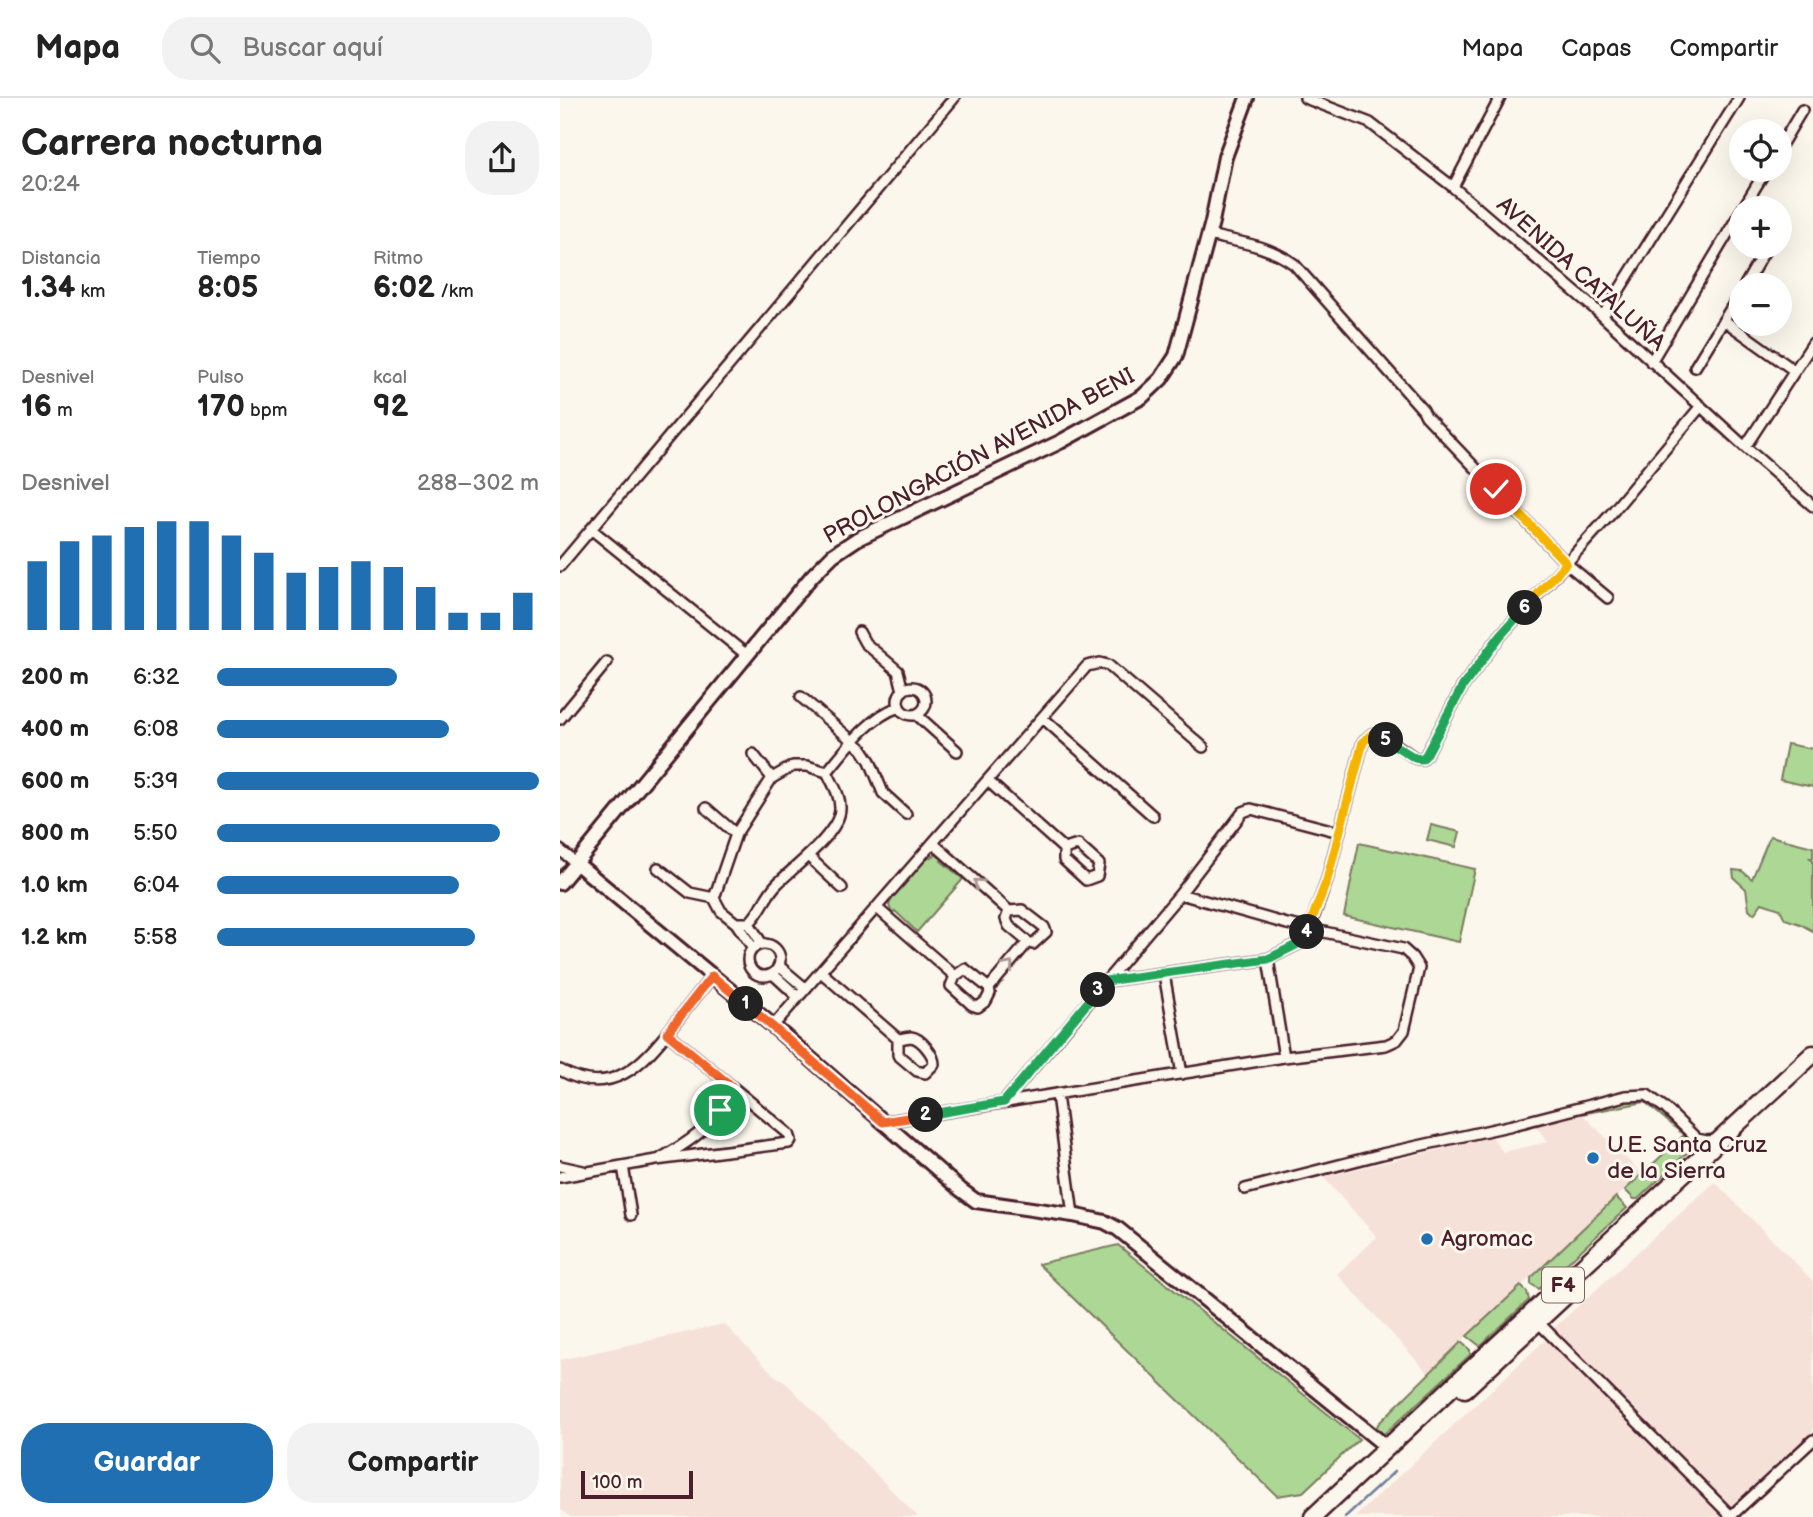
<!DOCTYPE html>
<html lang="es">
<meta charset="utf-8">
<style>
body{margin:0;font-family:"Balsamiq Sans",sans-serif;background:#f2f2f2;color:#222;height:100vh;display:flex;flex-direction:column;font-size:26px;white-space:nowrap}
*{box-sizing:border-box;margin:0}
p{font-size:23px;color:#767676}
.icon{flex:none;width:38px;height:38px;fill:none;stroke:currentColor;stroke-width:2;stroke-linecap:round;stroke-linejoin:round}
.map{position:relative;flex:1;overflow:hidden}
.sheet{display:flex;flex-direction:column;background:#fff;width:560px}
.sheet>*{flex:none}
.controls{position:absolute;left:1169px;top:21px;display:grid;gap:14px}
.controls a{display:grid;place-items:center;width:63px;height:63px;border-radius:50%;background:#fff;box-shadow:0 7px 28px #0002;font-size:35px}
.scale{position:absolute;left:21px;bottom:18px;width:112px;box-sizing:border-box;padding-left:7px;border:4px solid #4a1f2b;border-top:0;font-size:19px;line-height:24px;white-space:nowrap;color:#4a1f2b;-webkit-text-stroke:5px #fbf7ec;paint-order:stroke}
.pin{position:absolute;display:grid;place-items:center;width:60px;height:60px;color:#fff;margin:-30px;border:4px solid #fff;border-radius:50%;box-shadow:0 2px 7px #0007}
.km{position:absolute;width:35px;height:35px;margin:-18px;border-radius:50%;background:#222;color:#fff;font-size:19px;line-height:35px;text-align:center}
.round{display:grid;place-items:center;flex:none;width:74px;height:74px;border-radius:28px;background:#f2f2f2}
.summary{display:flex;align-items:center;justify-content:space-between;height:119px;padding:0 21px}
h1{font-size:38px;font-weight:700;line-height:52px}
.stats{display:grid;grid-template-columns:repeat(3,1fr);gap:10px;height:119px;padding:7px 21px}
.stats div{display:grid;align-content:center}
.stats b{font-size:30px;font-weight:700}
.stats small{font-size:19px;font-weight:400}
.stats p{font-size:19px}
.chart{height:196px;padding:14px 21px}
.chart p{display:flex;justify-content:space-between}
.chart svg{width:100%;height:126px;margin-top:7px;stroke:#1f6fb2;stroke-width:6}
.primary-button{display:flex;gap:14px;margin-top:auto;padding:14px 21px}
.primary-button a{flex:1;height:80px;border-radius:28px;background:#1f6fb2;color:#fff;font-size:28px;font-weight:700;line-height:80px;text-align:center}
.primary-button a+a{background:#f2f2f2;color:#222}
ul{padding:0 21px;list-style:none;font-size:23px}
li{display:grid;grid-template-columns:112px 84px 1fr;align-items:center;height:52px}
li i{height:18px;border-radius:9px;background:#1f6fb2}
header{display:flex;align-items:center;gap:42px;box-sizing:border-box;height:98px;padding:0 35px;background:#fff;border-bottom:2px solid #e0e0e0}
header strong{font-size:33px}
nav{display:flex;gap:38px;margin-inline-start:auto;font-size:24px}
.search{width:490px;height:63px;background:#f2f2f2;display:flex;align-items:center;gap:18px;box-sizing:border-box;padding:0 24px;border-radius:28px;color:#767676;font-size:26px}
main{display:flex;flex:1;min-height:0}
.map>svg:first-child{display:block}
.built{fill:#f6e1d8}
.green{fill:#acd795;stroke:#7b7b60;stroke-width:2}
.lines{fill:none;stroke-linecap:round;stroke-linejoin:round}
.stream{stroke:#727f9c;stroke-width:2.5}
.street-casing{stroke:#4a1f2b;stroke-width:14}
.secondary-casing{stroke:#4a1f2b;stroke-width:18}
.highway-casing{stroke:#4a1f2b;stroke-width:21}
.street{stroke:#fbf7ec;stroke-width:9}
.secondary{stroke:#fbf7ec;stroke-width:12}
.highway{stroke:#fbf7ec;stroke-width:16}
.oneway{stroke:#ab9695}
.split-1-casing{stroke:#fff;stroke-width:14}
.split-2-casing{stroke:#fff;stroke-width:14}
.split-3-casing{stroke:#fff;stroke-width:14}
.split-4-casing{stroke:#fff;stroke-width:14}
.split-5-casing{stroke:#fff;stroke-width:14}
.split-6-casing{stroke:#fff;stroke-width:14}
.split-7-casing{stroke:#fff;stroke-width:14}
.split-1{stroke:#f0652b;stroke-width:9}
.split-2{stroke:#f0652b;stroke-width:9}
.split-3{stroke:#22a559;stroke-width:9}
.split-4{stroke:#22a559;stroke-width:9}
.split-5{stroke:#f5b400;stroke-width:9}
.split-6{stroke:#22a559;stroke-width:9}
.split-7{stroke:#f5b400;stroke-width:9}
.poi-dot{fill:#1f6fb2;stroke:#fbf7ec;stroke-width:2.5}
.labels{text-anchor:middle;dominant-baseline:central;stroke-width:6;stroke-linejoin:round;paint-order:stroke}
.shield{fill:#fbf7ec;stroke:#7f6065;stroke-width:2}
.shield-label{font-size:21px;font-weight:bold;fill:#4a1f2b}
.street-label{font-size:23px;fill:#4a1f2b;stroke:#fbf7ec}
.poi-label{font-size:23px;fill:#4a1f2b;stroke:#fbf7ec;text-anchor:start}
</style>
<header>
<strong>Mapa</strong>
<div class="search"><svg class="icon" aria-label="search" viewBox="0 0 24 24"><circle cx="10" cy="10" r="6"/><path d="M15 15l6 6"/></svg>Buscar aquí</div>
<nav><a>Mapa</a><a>Capas</a><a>Compartir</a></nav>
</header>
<main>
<section class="sheet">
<div class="summary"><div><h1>Carrera nocturna</h1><p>20:24</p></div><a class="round"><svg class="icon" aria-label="share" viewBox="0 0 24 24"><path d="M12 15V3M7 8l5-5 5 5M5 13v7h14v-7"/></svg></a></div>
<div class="stats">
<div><p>Distancia</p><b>1.34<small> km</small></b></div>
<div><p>Tiempo</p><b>8:05</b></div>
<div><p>Ritmo</p><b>6:02<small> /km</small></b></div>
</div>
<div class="stats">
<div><p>Desnivel</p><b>16<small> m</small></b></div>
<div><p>Pulso</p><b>170<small> bpm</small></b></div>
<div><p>kcal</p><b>92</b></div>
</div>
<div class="chart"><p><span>Desnivel</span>288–302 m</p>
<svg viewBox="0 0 160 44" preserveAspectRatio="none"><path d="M5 44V20M15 44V13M25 44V11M35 44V8M45 44V6M55 44V6M65 44V11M75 44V17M85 44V24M95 44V22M105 44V20M115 44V22M125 44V29M135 44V38M145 44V38M155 44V31"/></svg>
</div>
<ul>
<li><b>200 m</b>6:32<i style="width:56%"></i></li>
<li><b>400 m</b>6:08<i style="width:72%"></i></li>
<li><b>600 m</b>5:39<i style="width:100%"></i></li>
<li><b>800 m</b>5:50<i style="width:88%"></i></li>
<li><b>1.0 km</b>6:04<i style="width:75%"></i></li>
<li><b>1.2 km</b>5:58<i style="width:80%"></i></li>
</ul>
<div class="primary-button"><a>Guardar</a><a>Compartir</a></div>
</section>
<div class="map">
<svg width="1253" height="1419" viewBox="0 0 1253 1419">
<rect width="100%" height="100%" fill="#fbf7ec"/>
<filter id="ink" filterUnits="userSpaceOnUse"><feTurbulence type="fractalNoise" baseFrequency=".0143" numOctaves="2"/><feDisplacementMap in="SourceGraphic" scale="14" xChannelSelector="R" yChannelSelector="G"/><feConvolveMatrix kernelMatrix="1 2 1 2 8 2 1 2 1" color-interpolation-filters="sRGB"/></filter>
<g filter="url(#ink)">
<path class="built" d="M1022,1016L1082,1076L907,1238L869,1276L777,1176L817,1139L763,1079L932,1039L943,1054L988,1044L975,1027Z
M1155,1084L1253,1183V1333L1162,1419H795L985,1242L995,1229Z
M164,1226L214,1277L227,1286L358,1419H10L0,1411V1262Z"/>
<path class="green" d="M1227,646L1253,651V689L1220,682Z
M871,727L900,734L896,749L867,742Z
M1210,738L1253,749V760H1250L1253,763V833L1240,826L1225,821L1220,811L1202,805L1194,816L1189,811L1186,791L1174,780L1173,772L1182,773L1192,781Z
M799,745L915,771L899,844L784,818Z
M376,757L383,761L381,763L403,781L357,834L335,813L332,816L329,807C334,793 361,760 376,757Z
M1073,1001C1099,1001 1116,1025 1133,1042L1131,1051L1078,1101H1074L1065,1092L1124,1037L1085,1004L1022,1016L1020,1012Z
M1056,1099L1067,1110L979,1191L971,1186V1180Z
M558,1147L799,1341L743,1394L717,1398L478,1166Z
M961,1188L967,1194L969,1202L920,1248L907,1238Z
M901,1244L910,1252V1257L823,1337L816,1332L818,1326Z"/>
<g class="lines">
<path class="stream" d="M785,1419L835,1373"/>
<defs>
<path id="street" d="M745,0L810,25L893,89L1036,212L1185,349L1253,408
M1220,49L1242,12
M893,89L940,0
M1183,110L1206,72
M648,137C678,144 708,147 734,166L863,312L866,318L1006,465L1048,500
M1185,187L1204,154
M1043,218L1179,0
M1165,223L1235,273
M1091,264L1181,113
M1135,269L1181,194
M1185,349L1253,245
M31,431L188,558
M0,468L394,0
M299,534L305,545L338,573L343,593
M338 603a14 14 0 1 1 28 0a14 14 0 1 1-28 0Z
M241,599L302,651L310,663L323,695L346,716
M357,617L397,653
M483,620L593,718
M0,621L47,564
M193,656L212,680
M428,683L504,751V762L526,782L537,778L539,766L518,747L504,751
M146,710L176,736
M0,752L16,765
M249,759L282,790
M98,770L130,795L154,800
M317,810L395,878L391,888L412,907L418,909L426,903L430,895L429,890L468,844L473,846L486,834L484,829L462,812L449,813L373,745
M449,813L446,821L449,828L468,844
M176,825H189C202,813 206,796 218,785C234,769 281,734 280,710C280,697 273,686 267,674
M189,825L202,846
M188 862a16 16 0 1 1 32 0a16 16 0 1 1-32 0Z
M193,850L176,825L161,813L154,800L176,736L212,680L233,668H247L267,674C287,650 309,619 339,609
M708,861L724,959
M219,868L245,890
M261,874L338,941V957L357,973L365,975L374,966C374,957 361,940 351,939C350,939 339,941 338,941
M213,876L238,899
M604,876L622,976
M395,878L405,871L429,890
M545,883L708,861L738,846L749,831L767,782L803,644L812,636L832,644L855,660L862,661L866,657L903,588L940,538L1050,417L1141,308
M213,928L527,568L540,565L548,567L643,649
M0,972C51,1001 82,967 112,929C125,912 139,895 152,878
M497,997L513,1117
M444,1004L620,796L683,714L691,711L779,734
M323,1024L724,959L826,947L837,942L844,933L859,870L852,859L843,851L727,826L620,796
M101,1060C133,1042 159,1025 171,988
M0,1068L23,1073
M63,1068L71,1117
M0,1079L96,1062L229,1045L231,1042L229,1036L107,935
M685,1091L822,1056L953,1027L1065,998L1087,997L1105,1010L1137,1041L1147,1043L1156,1042
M978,1224L1172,1419
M1171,1418L1253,1342"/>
<path id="secondary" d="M16,765L213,928L401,1092L416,1103L513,1117L545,1124L558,1131L828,1350
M0,785L252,478L273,457L297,441L500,344L582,299L601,281L616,258L652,124L665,59L687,0"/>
<path id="highway" d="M905,1291L1004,1199
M753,1419L923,1260L1253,956"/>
</defs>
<use href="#street" class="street-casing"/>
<use href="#secondary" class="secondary-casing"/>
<use href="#highway" class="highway-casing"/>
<use href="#street" class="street"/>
<use href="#secondary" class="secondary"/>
<use href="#highway" class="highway"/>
</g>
<defs><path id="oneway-chevron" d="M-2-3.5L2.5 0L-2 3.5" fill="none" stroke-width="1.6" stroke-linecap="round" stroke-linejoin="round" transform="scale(1.75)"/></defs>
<g class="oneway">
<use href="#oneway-chevron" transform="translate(418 785) rotate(-138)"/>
<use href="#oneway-chevron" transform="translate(449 868) rotate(-49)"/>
</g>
</g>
<g class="lines" filter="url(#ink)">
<defs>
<path id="split-1" d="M160,1012L171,988L107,935L152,878L186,906"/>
<path id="split-2" d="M186,906L323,1024L366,1017"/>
<path id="split-3" d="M366,1017L444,1004L538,892"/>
<path id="split-4" d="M538,892L545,883L708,861L738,846L747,834"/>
<path id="split-5" d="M747,834L767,782L803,644L812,636L826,642"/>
<path id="split-6" d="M826,642L855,660L862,661L866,657L903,588L940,538L965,510"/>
<path id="split-7" d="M936,391L1006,465L965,510"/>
</defs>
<use href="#split-1" class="split-1-casing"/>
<use href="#split-2" class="split-2-casing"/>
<use href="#split-3" class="split-3-casing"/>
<use href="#split-4" class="split-4-casing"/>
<use href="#split-5" class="split-5-casing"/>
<use href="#split-6" class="split-6-casing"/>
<use href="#split-7" class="split-7-casing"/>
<use href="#split-1" class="split-1"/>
<use href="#split-2" class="split-2"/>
<use href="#split-3" class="split-3"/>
<use href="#split-4" class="split-4"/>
<use href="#split-5" class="split-5"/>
<use href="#split-6" class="split-6"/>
<use href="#split-7" class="split-7"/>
</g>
<g class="poi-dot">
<circle cx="1033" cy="1060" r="7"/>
<circle cx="867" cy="1141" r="7"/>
</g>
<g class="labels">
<rect class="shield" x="982" y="1169.5" width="42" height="35" rx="5"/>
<g class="shield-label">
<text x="1003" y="1187">F4</text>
</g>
<g class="street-label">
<text transform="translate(1021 176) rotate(42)">AVENIDA CATALUÑA</text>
<text transform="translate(419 358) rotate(-28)">PROLONGACIÓN AVENIDA BENI</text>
</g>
<g class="poi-label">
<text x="1047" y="1047">U.E. Santa Cruz<tspan x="1047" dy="26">de la Sierra</tspan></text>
<text x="881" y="1141">Agromac</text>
</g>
</g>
</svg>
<div class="controls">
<a><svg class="icon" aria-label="locate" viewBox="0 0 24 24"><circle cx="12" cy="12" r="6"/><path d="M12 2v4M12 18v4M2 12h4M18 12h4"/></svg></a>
<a>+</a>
<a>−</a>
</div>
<div class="scale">100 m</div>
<div class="pin" style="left:160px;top:1012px;background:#1e9e55"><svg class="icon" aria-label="arrive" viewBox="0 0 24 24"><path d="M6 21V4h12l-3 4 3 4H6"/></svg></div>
<div class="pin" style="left:936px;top:391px;background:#d93025"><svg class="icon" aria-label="check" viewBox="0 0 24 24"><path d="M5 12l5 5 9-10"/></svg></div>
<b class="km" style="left:186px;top:906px">1</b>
<b class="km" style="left:366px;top:1017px">2</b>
<b class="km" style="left:538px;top:892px">3</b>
<b class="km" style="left:747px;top:834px">4</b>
<b class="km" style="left:826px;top:642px">5</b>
<b class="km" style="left:965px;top:510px">6</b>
</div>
</main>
